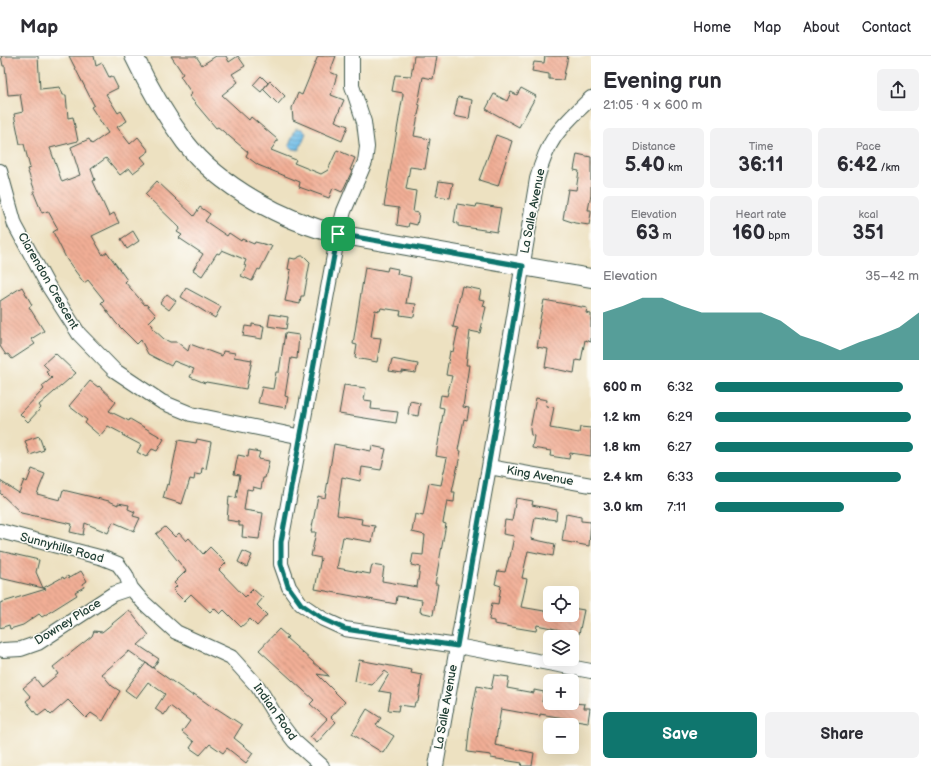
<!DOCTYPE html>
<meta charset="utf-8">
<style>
body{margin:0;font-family:"Balsamiq Sans",sans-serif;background:#f2f2f3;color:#2b2b33;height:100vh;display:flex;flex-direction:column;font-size:15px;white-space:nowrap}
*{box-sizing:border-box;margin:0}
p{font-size:13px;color:#7c7c81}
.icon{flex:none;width:22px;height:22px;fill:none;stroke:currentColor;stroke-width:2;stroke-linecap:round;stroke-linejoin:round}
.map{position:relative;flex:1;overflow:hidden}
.drawer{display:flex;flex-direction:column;background:#fff;width:340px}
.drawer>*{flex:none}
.buttons{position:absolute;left:543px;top:530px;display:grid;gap:8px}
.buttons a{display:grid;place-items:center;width:36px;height:36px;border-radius:6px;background:#fff;box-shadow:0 4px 16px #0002;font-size:20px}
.pin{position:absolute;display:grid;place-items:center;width:34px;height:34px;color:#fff;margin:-17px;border-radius:8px;box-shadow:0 2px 6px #0006}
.round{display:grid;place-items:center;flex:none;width:42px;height:42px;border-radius:6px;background:#f2f2f3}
.overview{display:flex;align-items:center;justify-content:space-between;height:68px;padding:0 12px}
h1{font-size:22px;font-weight:800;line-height:30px}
.stats{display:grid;grid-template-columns:repeat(3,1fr);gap:6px;height:68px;padding:4px 12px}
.stats div{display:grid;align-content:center;border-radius:6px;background:#f2f2f3;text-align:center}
.stats b{font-size:20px;font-weight:800}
.stats small{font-size:11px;font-weight:400}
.stats p{font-size:11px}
.chart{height:112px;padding:8px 12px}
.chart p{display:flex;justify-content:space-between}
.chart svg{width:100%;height:72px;margin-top:4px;fill:#0f766e;opacity:.7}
.primary-button{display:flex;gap:8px;margin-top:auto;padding:8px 12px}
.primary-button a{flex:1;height:46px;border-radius:6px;background:#0f766e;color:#fff;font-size:16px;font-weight:800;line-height:46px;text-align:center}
.primary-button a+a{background:#f2f2f3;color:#2b2b33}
ul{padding:0 12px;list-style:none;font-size:13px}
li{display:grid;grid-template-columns:64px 48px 1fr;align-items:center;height:30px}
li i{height:10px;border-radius:5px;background:#0f766e}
header{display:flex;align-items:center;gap:24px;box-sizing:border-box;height:56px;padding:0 20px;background:#fff;border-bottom:1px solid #e1e1e2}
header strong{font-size:19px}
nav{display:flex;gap:22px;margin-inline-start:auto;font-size:14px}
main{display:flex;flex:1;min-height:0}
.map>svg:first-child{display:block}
.water{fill:url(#water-rules);stroke:#467c8e}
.building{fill:url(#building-back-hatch)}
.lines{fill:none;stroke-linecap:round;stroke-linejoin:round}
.minor-casing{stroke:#3e5649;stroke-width:16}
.tertiary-casing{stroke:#3e5649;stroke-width:20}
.minor{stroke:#fff;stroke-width:14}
.tertiary{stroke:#fff;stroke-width:18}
.route-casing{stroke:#fff;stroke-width:8}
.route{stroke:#0f766e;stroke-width:5}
.labels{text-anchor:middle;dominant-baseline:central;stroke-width:3;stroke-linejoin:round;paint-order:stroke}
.street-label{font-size:12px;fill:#1f3d34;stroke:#fdfcf7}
</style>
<header>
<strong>Map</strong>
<nav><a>Home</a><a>Map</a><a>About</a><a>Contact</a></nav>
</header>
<main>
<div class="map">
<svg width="591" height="710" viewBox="0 0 591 710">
<defs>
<pattern id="water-rules" width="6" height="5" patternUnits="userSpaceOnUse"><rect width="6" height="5" fill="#6cbbe7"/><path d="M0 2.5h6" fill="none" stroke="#5899bc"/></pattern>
<pattern id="building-back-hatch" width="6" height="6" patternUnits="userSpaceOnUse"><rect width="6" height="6" fill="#f1ae95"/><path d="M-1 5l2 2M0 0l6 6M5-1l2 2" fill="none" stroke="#c38f7a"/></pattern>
</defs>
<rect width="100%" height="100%" fill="#fdfcf7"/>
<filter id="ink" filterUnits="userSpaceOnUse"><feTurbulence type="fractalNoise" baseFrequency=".025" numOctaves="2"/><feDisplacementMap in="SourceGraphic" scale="8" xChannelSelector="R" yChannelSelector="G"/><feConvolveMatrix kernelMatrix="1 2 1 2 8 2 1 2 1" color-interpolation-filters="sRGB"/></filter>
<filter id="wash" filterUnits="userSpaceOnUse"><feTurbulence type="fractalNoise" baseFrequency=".012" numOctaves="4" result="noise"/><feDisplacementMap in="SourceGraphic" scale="16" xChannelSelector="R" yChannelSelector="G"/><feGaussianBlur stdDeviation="0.9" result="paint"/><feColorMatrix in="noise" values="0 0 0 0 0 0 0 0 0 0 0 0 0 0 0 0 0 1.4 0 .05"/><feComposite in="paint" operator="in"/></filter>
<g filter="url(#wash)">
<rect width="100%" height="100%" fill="#ede1c1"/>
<path class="water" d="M296,72L302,73L306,77L299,94L293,93L289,89Z"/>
<g id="blocks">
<path class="building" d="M1,0H38L40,33L60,31L63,39H66L68,62L73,61L78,85L50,92L62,126L80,119L71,91L89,83L92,88L108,77L91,51L94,49L69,0H94L96,10L102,7L109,21L112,20L118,32L106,38L118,57L121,55L127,65L117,71L130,88L138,81L149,95L141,101L146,107L133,117L129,112L120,119L106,102L91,113L95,124L93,125L109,160L114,157L119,167L92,180L103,199L107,196L127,224L125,226L145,249L146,248L156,259L149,266L153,270L152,272L164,283L170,286H177L188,295L190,288L222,300L223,295L235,297L234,301L252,304L246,333L206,326L205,327L190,321L194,313L174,305L171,310L148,298L141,284L137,288L116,267L101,247L104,244L88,224L84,227L67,204L53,176L58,173L48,155L42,157L33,135H35L27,113L30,112L24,88H20L14,58L23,56L20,38L8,39L5,10H3Z
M171,0H196L202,9L216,0H226L229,6L238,0L245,10L232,18L238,26L222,39L249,64L251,61L277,83V85L271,94L296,104L294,107L321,118L328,114L337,94L355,102L350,114L352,115L342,136L333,132L329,142L299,131L300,126L258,109L246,100L248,96L218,71L216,72L189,40L192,38L180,20L183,18Z
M318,0H336L330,16L337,19L331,39L344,44L335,65L348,70L342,85L293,64L292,52L298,37L302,39Z
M414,0H437L433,23L423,21L418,48L420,49L414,80L430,83L425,113L410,111L406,133L416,135L413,156L419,157L417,169L409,167L408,171L397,169L399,152L384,150L403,39V37L392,35L395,19L411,20Z
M545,0H568L563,24L549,23V18L532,15L534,6L544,7Z
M261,20L268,27L261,36L253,29Z
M270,25L285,40L278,48L263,33Z
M521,32L536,40L519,71L486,53L494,38L507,45L511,36L517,39Z
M458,41L472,44L469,63L454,60Z
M496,79L512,85L498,130L479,124Z
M577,98L591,101V139L588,154H591V157L589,169L575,167L563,163L568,133L576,134L579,115L574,114Z
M157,125L194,160L200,151L210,158L205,165L227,180L229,177L241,185L242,183L254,188L255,186L272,190L260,214L258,213L252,225L241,220L246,210L244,209L246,204L222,194L219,198L217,197L202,220L193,214L203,198L179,182L182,179L177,176L180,172L145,138Z
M439,125L453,127L450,142L436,140Z
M457,148L476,151L477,148L501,152L497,176L458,170V167L454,166Z
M133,175L139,185L127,193L121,183Z
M301,200H304L310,206L304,240H301L300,248L285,245L291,214L288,213L290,202L295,203Z
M365,211L387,215L388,211L398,213L397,218L411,221L406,247L416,248L414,261L400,259L401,255L381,252L380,255L375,254L371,281L381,282L377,306L355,302L357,289L353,288Z
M462,230L481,234L479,243L485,244L483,250L486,251L480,277L470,275L466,309H469L463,351L469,352L467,364L464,363L458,394L461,395L452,436H455L454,446L447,445L443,467L446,468L435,528H438L433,559L420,556L422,544L397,540L396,548L315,533L321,502L311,500L316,476H311L318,440L325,442L334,388L371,395L372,390L386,393L381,414L362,411L360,425L342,421L337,459L362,463L361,468L375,470L372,486L343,481L337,512L370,518L372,509L384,511L382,525L417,531L420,511L411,509L413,498L423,499L425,479L412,476L415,458L423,460L429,427L441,429L447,402L436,400L444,352L439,351L441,339L447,340L452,320L446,319L450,295L453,296L458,272L453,271Z
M22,231L32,249L29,251L44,275L31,283L35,288L12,303L8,298L6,299L0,290V245Z
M186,232L221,251L215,262L181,241Z
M167,238L176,245L169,254L160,247Z
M544,244L587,252L586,257L591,258V286L585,284L581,305L576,304L574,317L545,311L548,293L537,291L540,274L538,273Z
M270,258L288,261L286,273L268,270Z
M252,268L264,270L262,283L243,280L245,270L252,271Z
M285,277L299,279L297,303L291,302L285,340L288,341L286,352L258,347L262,331L273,333L276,316H279Z
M55,297L76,317L39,349L41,352L28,366L20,358L44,333L42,330L52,322L46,316L49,314L43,308Z
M392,303L418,308L416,317L402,315V317L389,315Z
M90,325L98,331L99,330L116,346L109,355L129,365L130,363L164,383L157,395L152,393L146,401L137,396L141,389L122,379L123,378L108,370L100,380L85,367L87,364L69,350Z
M344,329L366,332L364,344L372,345L371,353L398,356L396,367L339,358Z
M536,342L547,344L546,350L554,351L550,372L579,377L580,371L591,372V400L570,397L569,403L550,400L551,395L532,392L534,380L531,379L530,373Z
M410,345L420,347L418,360L408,358Z
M39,380L44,394L30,399L25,385Z
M197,383L211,386L206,413L202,412L201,419L195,418L194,424L190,423L182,448L163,442L167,428L169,429L178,384L196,387Z
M249,394L260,396L258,403L269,405L265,422H263L261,433L253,431L252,434L247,433L244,454L263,457L259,483L242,481L243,470H239V466L227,464L229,440L236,442L240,419L234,418L238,399L248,401Z
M32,413L45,418L37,438L60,444L63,434L109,445L118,449V447L129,449L128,453L135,456L133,460L140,462L134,475L113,466L108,477L85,467L83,479L70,476L72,468L21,457L0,437V425L19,437L24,424L27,426Z
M516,442L533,445L532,449L557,454L556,464L535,461L531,483L555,488L553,500L528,495L522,522L527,523L521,551L550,556V559H572V552L584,554L579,578L537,569L536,575L494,568V565L489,564L492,547L498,548L501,530L495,528L498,515L505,516L509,501H510L514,480L503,478L505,464L512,465Z
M566,458L581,461V465L591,466L589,490L562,485Z
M165,471L175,481L179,477L186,485L189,482L203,498L210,491L226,507L219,514L245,541L253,533L263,542L257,549L267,559L257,570L250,563L241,571L224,554L220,558L214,552L210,556L191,538L184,545L173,534L177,530L174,527L186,515L156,478Z
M0,495L39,504L36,516L43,532L0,522Z
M243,495L252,499L247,511L238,506Z
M81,515L87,525L83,528L84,531L75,536L77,539L42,561L39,558L23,569L10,573L9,569L0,572V547L46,533L43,532L63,521L64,523L68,520L69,522Z
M129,554L149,579L138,589L159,603L153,612L129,595L102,618L112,630L120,635L103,665L91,657L86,662L68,644L51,659L46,654L38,660L26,645L31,641L23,632L35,622L42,631L58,618L53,611L92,580L94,575L102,576Z
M279,573L288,581L286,582L329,620L317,618L345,646L331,661L336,666L317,687L310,681L327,663L310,648L314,644L259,594Z
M359,604L412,614L411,617L422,619L418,646H415L414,651L399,649L398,655L388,654L391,637L379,635L389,618L385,615L372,629L355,625Z
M146,607L193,640L194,638L215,653L216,652L242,669L234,682L253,697L246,707L227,692L223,697L210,688L200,699L190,692L194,686L182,676L190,665L170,650L164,659L155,653L165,638L148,626L136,642L125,634Z
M494,619L509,621L507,632L534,637V634L544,636L542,646L572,651V647L585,648L584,652H590L588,666L540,658V660L501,653L495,689L534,697L532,710H521L522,707L491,702V699L467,696L470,666L477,630L491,633Z
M367,653L381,662L376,669L394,680L383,697L352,678Z"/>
</g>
</g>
<g filter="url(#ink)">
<use href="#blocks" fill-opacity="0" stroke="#3e5649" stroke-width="1"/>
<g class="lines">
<defs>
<path id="minor" d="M352,0V30L364,66L367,91L365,106L344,155L338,178L281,486V508L289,531L301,548L323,563L345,573L457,590L591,615
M0,115L15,169L47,228L79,278L114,314L162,346L191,358L302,381
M489,411L591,429
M0,475L103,502L118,508L126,519L131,532L143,546L176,576L231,601L258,631L278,664L294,685L322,710
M3,594L21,593L38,587L113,538L131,532
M436,710L489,411L537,123C549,80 560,72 591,42"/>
<path id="tertiary" d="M134,0C148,30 165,59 185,86C219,130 285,166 338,178L591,222"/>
</defs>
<use href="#minor" class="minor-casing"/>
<use href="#tertiary" class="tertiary-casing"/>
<use href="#minor" class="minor"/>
<use href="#tertiary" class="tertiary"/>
</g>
</g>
<g class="lines" filter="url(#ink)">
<defs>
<path id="route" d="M338,178L523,210L457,590L345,573L323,563L301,548L288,530L281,508V486Z"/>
</defs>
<use href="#route" class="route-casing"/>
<use href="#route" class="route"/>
</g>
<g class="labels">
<g class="street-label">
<text transform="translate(533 155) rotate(-79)">La Salle Avenue</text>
<text transform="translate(48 225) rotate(60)">Clarendon Crescent</text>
<text transform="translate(540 420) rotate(10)">King Avenue</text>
<text transform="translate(62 492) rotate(15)">Sunnyhills Road</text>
<text transform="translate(68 566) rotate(-32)">Downey Place</text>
<text transform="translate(446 651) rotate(-80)">La Salle Avenue</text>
<text transform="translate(275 656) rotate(55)">Indian Road</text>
</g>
</g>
</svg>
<div class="buttons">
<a><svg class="icon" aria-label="locate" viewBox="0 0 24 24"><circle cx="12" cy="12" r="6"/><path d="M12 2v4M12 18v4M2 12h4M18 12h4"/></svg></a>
<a><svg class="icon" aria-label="layers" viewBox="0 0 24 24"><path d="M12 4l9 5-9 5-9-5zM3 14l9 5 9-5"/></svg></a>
<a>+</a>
<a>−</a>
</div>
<div class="pin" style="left:338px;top:178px;background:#1e9e55"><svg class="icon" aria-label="arrive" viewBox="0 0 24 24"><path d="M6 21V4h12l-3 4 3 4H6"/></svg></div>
</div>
<section class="drawer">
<div class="overview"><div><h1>Evening run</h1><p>21:05 · 9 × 600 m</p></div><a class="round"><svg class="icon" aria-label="share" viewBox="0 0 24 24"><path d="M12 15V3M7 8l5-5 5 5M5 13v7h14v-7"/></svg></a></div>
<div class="stats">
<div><p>Distance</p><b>5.40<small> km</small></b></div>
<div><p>Time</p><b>36:11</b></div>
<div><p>Pace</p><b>6:42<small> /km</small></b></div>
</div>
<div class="stats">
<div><p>Elevation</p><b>63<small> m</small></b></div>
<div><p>Heart rate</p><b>160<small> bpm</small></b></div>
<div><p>kcal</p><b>351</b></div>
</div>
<div class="chart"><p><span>Elevation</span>35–42 m</p>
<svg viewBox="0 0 160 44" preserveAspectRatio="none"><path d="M0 44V15L10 11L20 6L30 6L40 11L50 15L60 15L70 15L80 15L90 20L100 29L110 33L120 38L130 33L140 29L150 24L160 15V44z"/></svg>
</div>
<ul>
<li><b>600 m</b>6:32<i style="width:92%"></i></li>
<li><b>1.2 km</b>6:29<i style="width:96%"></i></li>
<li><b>1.8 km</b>6:27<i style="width:97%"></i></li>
<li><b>2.4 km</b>6:33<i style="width:91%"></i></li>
<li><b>3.0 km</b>7:11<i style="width:63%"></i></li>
</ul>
<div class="primary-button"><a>Save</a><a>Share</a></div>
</section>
</main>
